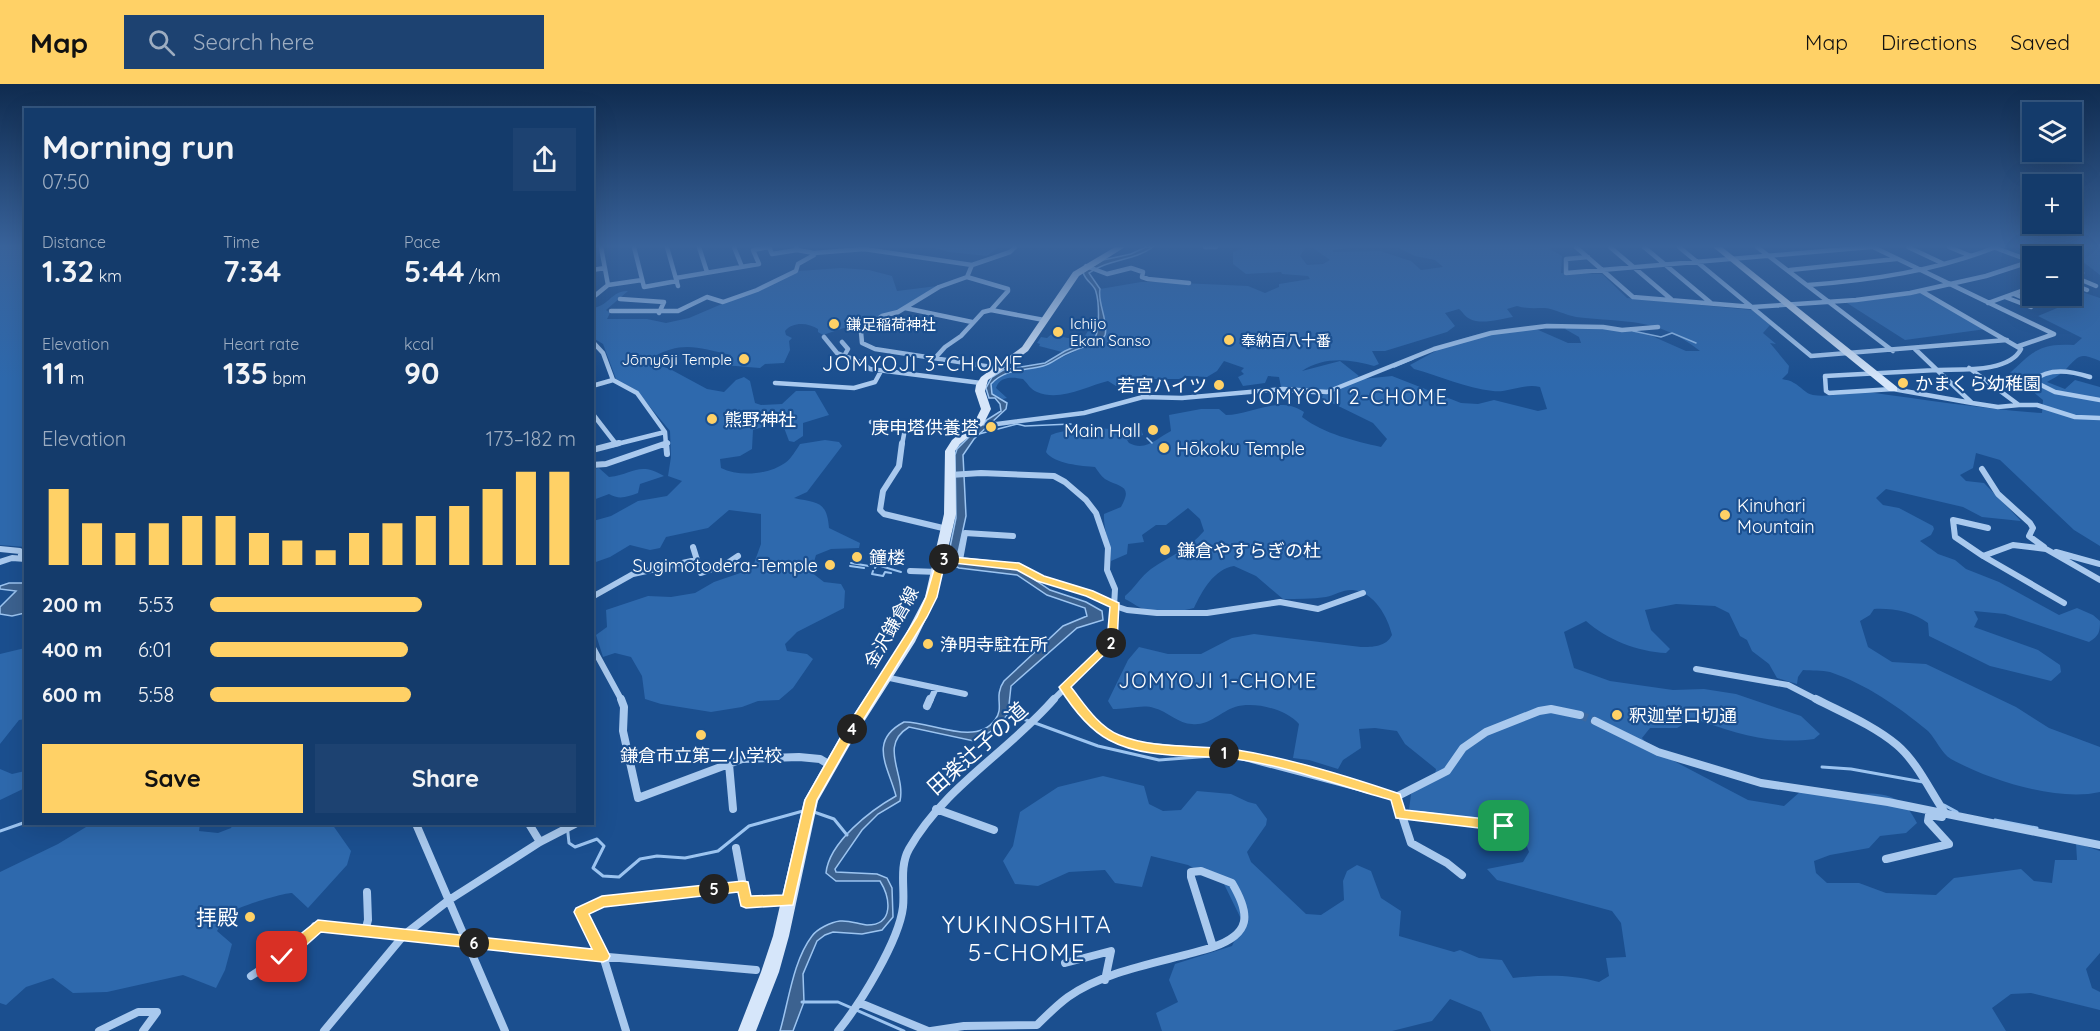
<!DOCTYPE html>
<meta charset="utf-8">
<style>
body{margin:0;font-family:Quicksand,"Noto Sans JP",sans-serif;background:#1d4271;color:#f1f3f6;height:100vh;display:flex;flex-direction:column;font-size:22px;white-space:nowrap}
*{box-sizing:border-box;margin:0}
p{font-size:20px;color:#9dadc1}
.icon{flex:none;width:33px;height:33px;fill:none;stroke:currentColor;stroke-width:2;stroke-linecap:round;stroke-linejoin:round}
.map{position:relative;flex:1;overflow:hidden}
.sheet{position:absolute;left:24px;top:24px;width:570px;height:717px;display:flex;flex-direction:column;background:#143b6b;border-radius:0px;box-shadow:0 6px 24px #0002,0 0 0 2px #33557e}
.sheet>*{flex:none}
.buttons{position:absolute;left:2022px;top:18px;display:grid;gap:12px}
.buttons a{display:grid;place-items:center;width:60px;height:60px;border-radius:0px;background:#143b6b;box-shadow:0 6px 24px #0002,0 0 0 2px #33557e;font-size:30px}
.pin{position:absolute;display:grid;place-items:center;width:51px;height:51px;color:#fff;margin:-26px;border-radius:12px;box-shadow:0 3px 9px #0006}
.km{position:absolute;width:30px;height:30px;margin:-15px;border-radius:50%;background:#222;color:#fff;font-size:16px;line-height:30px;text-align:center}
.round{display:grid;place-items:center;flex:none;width:63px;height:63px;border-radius:0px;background:#1d4271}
.overview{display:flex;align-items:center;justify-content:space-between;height:102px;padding:0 18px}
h1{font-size:33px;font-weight:800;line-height:45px}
.stats{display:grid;grid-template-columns:repeat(3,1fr);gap:9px;height:102px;padding:6px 18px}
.stats div{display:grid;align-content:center}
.stats b{font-size:30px;font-weight:800}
.stats small{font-size:16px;font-weight:400}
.stats p{font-size:16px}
.chart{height:168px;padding:12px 18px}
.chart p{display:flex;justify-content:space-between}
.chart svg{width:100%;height:108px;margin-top:6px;stroke:#ffd166;stroke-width:6}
.primary-button{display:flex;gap:12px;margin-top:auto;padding:12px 18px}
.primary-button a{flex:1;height:69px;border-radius:0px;background:#ffd166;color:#111;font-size:24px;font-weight:800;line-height:69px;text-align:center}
.primary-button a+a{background:#1d4271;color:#f1f3f6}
ul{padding:0 18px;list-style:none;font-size:20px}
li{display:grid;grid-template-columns:96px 72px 1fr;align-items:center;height:45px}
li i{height:15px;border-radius:8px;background:#ffd166}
header{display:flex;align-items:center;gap:36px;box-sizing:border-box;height:84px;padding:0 30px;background:#ffd166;color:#111}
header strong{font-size:28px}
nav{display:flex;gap:33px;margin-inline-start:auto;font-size:21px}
.search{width:420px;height:54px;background:#1d4271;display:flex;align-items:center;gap:15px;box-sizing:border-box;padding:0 21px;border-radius:0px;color:#9dadc1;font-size:22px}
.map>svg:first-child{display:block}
.green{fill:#2e69ad;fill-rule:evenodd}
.water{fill:#3c6290;stroke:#9cc4f0;stroke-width:1.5}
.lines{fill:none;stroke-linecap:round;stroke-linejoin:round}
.stream-far2{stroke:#9cc4f0;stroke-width:1.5}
.stream-far1{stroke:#9cc4f0;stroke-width:2}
.stream{stroke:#9cc4f0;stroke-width:3}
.street-tunnel{stroke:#3d69a0;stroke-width:8;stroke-dasharray:8 4;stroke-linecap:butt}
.street-far2{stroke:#a9c9ee;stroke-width:4.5}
.street-far1{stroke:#a9c9ee;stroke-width:6}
.street{stroke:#a9c9ee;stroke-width:8}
.secondary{fill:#d6e6fa;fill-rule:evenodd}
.route{fill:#ffd166;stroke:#fff;stroke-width:1.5}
.poi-dot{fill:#ffd166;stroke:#1b4f8f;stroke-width:2}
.labels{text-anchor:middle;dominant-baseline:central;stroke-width:4.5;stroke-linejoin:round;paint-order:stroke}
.far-poi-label{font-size:15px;fill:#fff;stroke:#1b4f8f;text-anchor:start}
.poi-label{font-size:18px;fill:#fff;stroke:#1b4f8f;text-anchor:start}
.street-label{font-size:18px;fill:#fff;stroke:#1b4f8f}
.neighbourhood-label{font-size:20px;letter-spacing:1.5px;fill:#fff;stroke:#1b4f8f}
.near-street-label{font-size:21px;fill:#fff;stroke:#1b4f8f}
.near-poi-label{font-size:21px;fill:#fff;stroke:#1b4f8f;text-anchor:end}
.near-neighbourhood-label{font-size:24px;letter-spacing:1.5px;fill:#fff;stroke:#1b4f8f}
</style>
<header>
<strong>Map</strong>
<div class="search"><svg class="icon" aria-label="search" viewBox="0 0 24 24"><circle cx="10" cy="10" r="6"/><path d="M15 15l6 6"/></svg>Search here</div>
<nav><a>Map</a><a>Directions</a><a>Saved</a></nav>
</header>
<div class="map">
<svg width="2100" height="947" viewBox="0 0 2100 947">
<rect width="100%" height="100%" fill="#1b4f8f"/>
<path class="green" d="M0,163H25V463L0,461Z
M932,163H999L987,172L949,168Z
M1246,163H1358L1333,166V168L1380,167L1411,177L1421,186L1443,183L1435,176L1415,172L1397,163H1552L1550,165L1562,172L1561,189L1602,190L1627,214L1752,226L1770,241L1763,249L1776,260L1770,259L1789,282L1788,289L1782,295C1786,296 1790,296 1794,299C1800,302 1806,310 1813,311C1832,314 1850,306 1868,308C1926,316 1984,325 2042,329L2043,316L2010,289C2034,267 2039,259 2074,261L2082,254L2038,232L2062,222L2060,212H2072V208L2076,206L2100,214V277C2081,270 2081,269 2067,284C2062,290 2054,294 2047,298L2065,305L2075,296L2100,303V462L2074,446L2000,376L1976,369L1973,384L1960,391L1966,397L1984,399L2021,437L1982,433L1963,423L1886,405L1876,414L1883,421L1899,424L1933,442L1934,445L1931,451L1920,457L1938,470L1955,476L1966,485L1999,498L2059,531L2077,524L2093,531L2100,537C2100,548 2099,552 2089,558L2005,530L1974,527L1978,535L1974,543L2038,566L2060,581L2061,588L2051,597L1990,582L1929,552L1928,539C1913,528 1893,524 1874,525L1870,531L1860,537L1868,563L1892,578L1926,580L2016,623L2049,644L2100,663V708C2057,718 1989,696 1951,675C1941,669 1936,655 1928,647C1899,623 1866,600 1830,588C1822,586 1812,587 1803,586L1798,593L1797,600L1777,594L1769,580L1752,567L1747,556L1740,552L1729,529L1715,522L1676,520L1645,526L1651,546L1670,565L1666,569C1638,568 1606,555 1586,537L1564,548L1574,584L1610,597L1673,606L1704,605L1736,610L1801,632L1820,650L1814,655C1771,661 1733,649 1693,634L1677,644H1650L1642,654L1657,670L1672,676L1748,716L1784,722L1801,707C1812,709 1824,712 1834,712C1869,709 1899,702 1917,739L1906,749L1880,752L1869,764L1830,771L1814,777L1816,789L1827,799H1859L1886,809L1936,811L1954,794L2021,785L2034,797L2052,799L2055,776H2077L2076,759L2100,767V869L2086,885L2092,904L2100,908V926L2031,909L2011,910L1992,924L2006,947H1491L1481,928L1450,915L1432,937L1392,947H1162L1156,929L1178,918L1169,896L1175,880L1232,862L1243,839L1224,800L1188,781L1151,772L1142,803L1115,799L1105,786L1069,788L1038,802L1015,800L1003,777L1013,762L1020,728L1058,703L1103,692L1144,702L1149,720L1163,727L1181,726L1197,707L1231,710L1248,718L1256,720L1267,735L1266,741L1247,768L1251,778L1306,830L1321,831L1344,816L1343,797L1347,787L1357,781L1371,787L1381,814L1401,827L1399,852L1454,868L1460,866L1479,874L1502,876L1513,894C1543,891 1570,890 1599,898L1609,892L1606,874L1626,873L1621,839L1612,827L1497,796L1487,785L1523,778L1529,768L1524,755L1514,748L1489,738L1409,726L1411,710L1427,698L1434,697L1436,685L1405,660L1397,647L1375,644L1359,645L1361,664L1343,676L1338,685L1309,676L1293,674L1299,640C1286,625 1254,617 1235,623C1220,628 1209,642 1192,640C1179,640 1167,627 1154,624C1142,620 1126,626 1113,625L1108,617L1128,576L1139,563L1168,570H1201L1232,554L1254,550L1361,563C1373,563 1386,563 1392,551C1388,533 1374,508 1353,506C1344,505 1335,511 1326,513C1312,515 1297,515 1283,515L1256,492L1234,482C1214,485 1202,507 1194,524C1178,528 1152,531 1137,522C1133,520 1130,517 1125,515V512C1135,504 1140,493 1151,485C1170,472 1189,465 1204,447L1200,435L1188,424L1166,441H1156L1142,451L1144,458L1128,460L1127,470L1111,477C1111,460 1103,446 1104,430L1121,423C1133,401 1121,404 1105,395C1101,392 1098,387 1095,383C1082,382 1054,380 1046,368L1051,351C1080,340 1112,347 1141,345L1143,351L1127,356L1129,359C1146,368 1157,354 1171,347L1169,331L1201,325H1219L1226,331C1253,330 1279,311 1304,328L1302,333C1324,350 1355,357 1381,363L1387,355L1373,339L1322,314L1323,309L1281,303L1279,293L1268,292L1265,299L1243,302L1238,293L1244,290L1241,287L1244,284L1224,277L1217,287L1207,293L1187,292L1179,295H1154L1130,302H1116L1108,297C1087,302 1060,318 1037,308C1031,306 1028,300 1023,295C1012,293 1000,292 996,304L1007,314L1003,315L992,310L991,300L1009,287L1044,282L1103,254C1109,238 1097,220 1100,205L1141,198H1159L1248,202L1265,209L1279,203V200L1310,195L1308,192L1282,190L1281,188L1246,190L1233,180V168ZM1306,163L1313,164L1330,176L1323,180L1307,181L1300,172ZM1517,222C1527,225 1535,224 1545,224C1554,225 1566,231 1576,233C1627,239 1657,233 1700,267H1686L1652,252L1627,246L1568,242L1565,245L1579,253L1581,259H1568L1536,245L1479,250L1454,257L1410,281L1414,285C1440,292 1465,304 1493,307C1508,309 1524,299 1540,303L1547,325L1538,327L1494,316L1478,320L1461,319L1392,292L1352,296L1359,292L1340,277L1302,287C1324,272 1351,275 1374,282L1379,280L1372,267H1385L1447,248L1455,242L1445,229L1459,225C1463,228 1465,233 1470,235C1481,241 1501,235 1513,233L1507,225Z
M2081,163H2100V191L2082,177Z
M841,184L869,186L892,192L897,207L937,202L903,224L823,251L818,248V245C809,239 793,237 785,247L786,251L792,254L789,257L790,266L784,279L765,280L760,284L723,281L731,271C698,264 683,256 651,274L649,278L670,285L707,305L724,308L736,296L744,293L750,297L755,319L761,321L782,320L796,307H815L829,331L803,339V352L794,358L789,357L783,341L778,338L753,346L752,365L740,372L720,375L721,384C739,393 768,391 785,379C791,375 796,366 800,360L825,356L839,358L842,362L807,408L794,414C816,419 827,416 829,444L860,459L859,464L831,465L816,471L811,488L824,498L841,500L845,507L844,524L797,548L785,560L787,567L807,570L813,575L793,604L779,616L758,617L742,623L711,628L661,620L645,615L642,592L631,573L615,569L603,573L596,551L607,543L606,526L648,512L671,513L695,509L714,498L752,485L761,460V430L729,426L708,444L666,453L660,464L650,466L630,461L610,473L593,479V437L611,432L638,417L667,412L682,397L668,392L671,373L670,347L636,306L616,295L603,260L593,254L592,224C608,223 612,206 628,207L606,226L610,229L607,235H647L666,239L689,234L799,187Z
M1922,209L1986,245L1905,256L1847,219Z
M1088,247L1098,249L1095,254L1062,268L1039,262L1040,260L1037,259L1041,253L1047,254L1054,248L1065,250L1063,253L1068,254L1083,255Z
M599,384L609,393C634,390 639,377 664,392L640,400L638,409C627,413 619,416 609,410L593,416V385Z
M25,564V635L19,636L0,660V570Z
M0,685L12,690L25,687V704L0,716Z
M91,740H200L199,747L218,749L231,744L233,740H332L351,767L347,781L308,824L292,809C283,809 240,822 232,828C226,831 221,841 217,847L232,860L225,886L216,904L183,891L107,908L73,909L53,894L26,903L6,921L0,919V788L58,760Z"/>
<path class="water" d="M1146,163H1153C1134,177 1108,175 1089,189L1100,205C1097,218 1109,239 1105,251C1103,255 1099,258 1094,259C1084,263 1074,266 1064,271C1056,275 1051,280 1043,282C1024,287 1006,284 991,300L992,310L1007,319L1006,325L974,355L963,371L966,432L956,478L1010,483L1023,488L1050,506L1086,518L1102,527L1103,536L1077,544L1011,602L1008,630L995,645L974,657L909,643C878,662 906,690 900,717L878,730L862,746L835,785L836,788L877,790L887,794L892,804L893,833L882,846L862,850L833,848L825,851L817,857L803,890L804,918L793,947H780C789,916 793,877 812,852C817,845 831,838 840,837C849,836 858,840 867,841C895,841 890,813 880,797H836L826,789C829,758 871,726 896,712C888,682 868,657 904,638C930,637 975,663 995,636C1005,623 993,613 1004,597L1063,542L1087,532L1085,524L1047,511L1017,491L959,484L950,480L948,473L956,434L955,371L957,365L985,337L1001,327L1000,320L995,314H989L986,304L992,293L1003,286L1045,279L1065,267L1095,254C1100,245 1099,217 1096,208C1095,201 1085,197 1083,188L1103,176L1131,170Z
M9,499H25V529L12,532L0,530V523L16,507L0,505V502Z"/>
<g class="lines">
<path class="stream-far2" d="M1633,247L1661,253L1672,249L1696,259
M1394,283L1413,275
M1283,307L1319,310
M979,350L1017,340L1025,342L1071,340
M1147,354L1152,359"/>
<path class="stream-far1" d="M851,479L869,482
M850,482L864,484
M875,484L877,481L901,488
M873,487L872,490L883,492L885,488L891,489"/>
<path class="stream" d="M1008,630L1029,637
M1035,639L1098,662L1159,676L1212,672
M1822,683L1851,685L1923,698
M1944,721L1957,728
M814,728L834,735L847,751
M1995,736L2037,744
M567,740L569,759L575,763L597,755L604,762L593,784L603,792L619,793L640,775L657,772L685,774L718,767L749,742L803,727
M0,747L26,738
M802,918H838L904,947"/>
<path class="street-tunnel" d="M1580,631L1595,637"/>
<path class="street-far2" d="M601,163L608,201
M634,163L644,203L677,197
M667,163L678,202
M699,163L707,188
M734,163L742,183
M769,163L772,170L797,166
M796,163L797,166L814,169L864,165L972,181L1010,168L1015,163
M1205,163H1216
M1576,163L1633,213L1753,223L1856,216L1910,209L1986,192L2032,177
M1610,163L1671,215
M1644,163L1711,219
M1679,163L1811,272L2007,256
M1757,163L1893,267
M1873,163L2054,250L2019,262
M1908,163L1944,180
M1949,163L1971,172
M1993,163L2031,177
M2050,168L2064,172
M2041,172L2056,163
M1588,173L1566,175V189L1871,163
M2072,178L2082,189L2073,192
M1086,182L1107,190L1131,184L1143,188L1142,193L1148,195L1189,199
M592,186L605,184
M1790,186L1896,175
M2072,192L2096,202
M967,193L939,203L898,228L882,232L861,248L862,259L875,265L998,284
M676,194L759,180L753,166L769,163
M2072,200L2087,206
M1808,201C1873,196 1935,187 1996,163
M1921,207L2021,265C2009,289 1961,285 1937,286
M2014,210L2038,220
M2034,212L2046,216
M2005,213L2031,223
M592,214L608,201L642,196
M620,215L664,218L659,229
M1988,219L2032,203
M905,224L972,238
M991,226L1044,236
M611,227H678L707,213L723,218L757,206L796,187L798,180L814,171
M824,253L837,269L861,278L870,285L981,299
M592,257L603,269L613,296L637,309L665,348L666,361
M842,258L848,265L844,272
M1915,265L1937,286
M936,273L945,263L961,252L983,228L991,226L1008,207V205L967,193L972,181
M1969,284L2019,321L1998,323L1972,319
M1937,286L1972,319L1893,305L1829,309L1826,307L1825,292Z
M2090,293C2071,287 2049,283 2033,297L2055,308L2100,316
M775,299L854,304L875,298L881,287
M592,302L613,296
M2019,321H2037L2075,333L2100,334
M592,329L616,360
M871,338L905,345L902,361
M979,339L997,340L1084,329L1143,313L1182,314L1283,305L1327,308L1434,265L1491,249L1547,242L1603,243L1622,246L1658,243
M613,361L665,348
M662,361L668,359"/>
<path class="street-far1" d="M666,359L667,370
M902,359L899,382L883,407L880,426L884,430L947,445
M592,366L619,359
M592,381L606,380L667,359
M1982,385L1998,410L2030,439L2033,444L2029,452L2044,463
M950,391L981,389L1054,392L1065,398L1086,416L1096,429L1108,464L1107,486L1115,505L1112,558L1052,617
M693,463L701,489L726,480L738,472
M0,465L20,467L22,474
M2056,468L2100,480
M1983,472L1955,453L1953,436L1988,444
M941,475L960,476L965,449L1013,452
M960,476L1019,482L1041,494L1090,509L1115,522L1127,526L1157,529H1207L1280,518L1318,525L1363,509
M0,478L12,474L26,475
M910,487L938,488
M592,513L633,490L696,476
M2064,519L1983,472L2013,461L2046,465L2100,496
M592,562L622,617
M1696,585L1788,601L1819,617
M885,593L965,610
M1064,603L1075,617
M930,617L936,604"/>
<path class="street" d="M621,615L624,623L623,647L638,714L742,675L799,673L820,675L830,681
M1074,615L1094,640L1113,654L1133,661L1237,671L1396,713L1447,687L1463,664L1486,648L1539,627L1551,625L1580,631
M1816,615C1843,629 1873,641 1897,661C1917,678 1930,707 1945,729
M927,622L930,615
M1595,637L1658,668L1761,699L1888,718L2100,761
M729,680L733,725
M1396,713L1411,759L1447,779L1462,791
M936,725L994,746
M1401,731H1419L1504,742
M416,740L505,947
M529,740L540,758
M736,764L746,818L787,817
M1886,775L1949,760L1928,737L1929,731L1942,733L1940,728
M1201,787L1232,799C1251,831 1251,850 1213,863L1191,793V788Z
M315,842L540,867L756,886
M365,847L368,836L367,808
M1065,879L1111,867L1105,896
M251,892L295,864L318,842
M860,919L928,947
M99,947L138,928H157L143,947
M324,947L404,851L449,816L540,758L575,740
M626,947L603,872L581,828L602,817L743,802
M838,947C860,920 899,857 903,823C905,804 899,783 909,765C944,703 1008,668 1054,615
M931,947L964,942L1037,941C1047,931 1057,921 1068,913C1110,884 1166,878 1213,863"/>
<path class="secondary" d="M1115,163H1125L1079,192L1028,267L988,296L985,307L991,325L983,341L960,360L955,367L956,430L937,513L915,558L855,652L818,717L789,852L779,888L756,947H738L761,888L773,852L804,716L845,644L902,557L925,513L944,430L945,367L952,356L975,337L981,325L975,307L976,301L981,293L1022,263L1073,188Z
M1713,163H1722L1897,303V307H1889Z"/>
</g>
<linearGradient id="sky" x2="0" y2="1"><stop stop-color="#0f2b4f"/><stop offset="0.55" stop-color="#39639b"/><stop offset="1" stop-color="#39639b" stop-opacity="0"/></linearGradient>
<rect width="2100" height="295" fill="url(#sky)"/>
<path class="route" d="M941,472L1019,479L1044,492L1093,507L1119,519L1117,558L1071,603C1085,621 1098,642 1119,651C1156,666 1198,660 1237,666C1289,674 1350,693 1400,710L1405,726L1504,737L1511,742L1504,747L1396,734L1391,716C1340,702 1288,682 1235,675C1195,670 1146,676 1109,656C1088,645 1071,622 1059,603L1107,557L1110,523L1086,512L1037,497L1017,486L945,478L937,513L927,533L854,651L817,716L793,821L746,824L741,822L738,808L604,823L589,830L610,872L608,876L603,878L321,848L287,878L282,880L277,878L275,873L277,869L318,836L592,865L574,828L576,824L602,812L743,797L748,798L751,812L783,811L805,716L846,644L917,533L926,513L937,475Z"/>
<g class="poi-dot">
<circle cx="834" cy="240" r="6"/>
<circle cx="1058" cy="248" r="6"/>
<circle cx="1229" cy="256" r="6"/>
<circle cx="744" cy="275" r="6"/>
<circle cx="1903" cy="299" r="6"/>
<circle cx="1219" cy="301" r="6"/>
<circle cx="712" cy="335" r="6"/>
<circle cx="991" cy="343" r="6"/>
<circle cx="1153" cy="346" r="6"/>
<circle cx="1164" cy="364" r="6"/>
<circle cx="1725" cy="431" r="6"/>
<circle cx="1165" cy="466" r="6"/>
<circle cx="857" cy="473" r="6"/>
<circle cx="830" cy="481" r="6"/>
<circle cx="928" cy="560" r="6"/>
<circle cx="1617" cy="631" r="6"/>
<circle cx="701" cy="651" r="6"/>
<circle cx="250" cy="833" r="6"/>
</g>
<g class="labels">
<g class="far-poi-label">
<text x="1070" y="239">Ichijo<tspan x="1070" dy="17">Ekan Sanso</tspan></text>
<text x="846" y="240">鎌足稲荷神社</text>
<text x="1241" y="256">奉納百八十番</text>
<text x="732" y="275" text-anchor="end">Jōmyōji Temple</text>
</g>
<g class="poi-label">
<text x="1915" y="299">かまくら幼稚園</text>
<text x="1207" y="301" text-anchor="end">若宮ハイツ</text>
<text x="724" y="335">熊野神社</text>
<text x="979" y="343" text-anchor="end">庚申塔供養塔</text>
<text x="1141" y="346" text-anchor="end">Main Hall</text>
<text x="1176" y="364">Hōkoku Temple</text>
<text x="1737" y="421">Kinuhari<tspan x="1737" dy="21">Mountain</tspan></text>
<text x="1177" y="466">鎌倉やすらぎの杜</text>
<text x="869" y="473">鐘楼</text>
<text x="818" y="481" text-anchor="end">Sugimotodera-Temple</text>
<text x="940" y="560">浄明寺駐在所</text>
<text x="1629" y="631">釈迦堂口切通</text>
<text x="701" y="671" text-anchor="middle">鎌倉市立第二小学校</text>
</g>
<g class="street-label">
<text transform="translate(891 543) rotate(-60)">金沢鎌倉線</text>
</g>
<g class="neighbourhood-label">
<text x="923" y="279">JOMYOJI 3-CHOME</text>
<text x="1347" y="312">JOMYOJI 2-CHOME</text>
<text x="1218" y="596">JOMYOJI 1-CHOME</text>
</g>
<g class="near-street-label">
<text transform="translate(977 664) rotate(-42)">田楽辻子の道</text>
</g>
<g class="near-poi-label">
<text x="238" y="833">拝殿</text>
</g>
<g class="near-neighbourhood-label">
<text x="1027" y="840">YUKINOSHITA<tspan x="1027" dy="28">5-CHOME</tspan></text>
</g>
</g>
</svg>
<div class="buttons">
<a><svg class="icon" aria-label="layers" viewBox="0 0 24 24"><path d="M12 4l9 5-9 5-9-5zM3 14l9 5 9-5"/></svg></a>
<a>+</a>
<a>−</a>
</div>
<div class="pin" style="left:1504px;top:742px;background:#1e9e55"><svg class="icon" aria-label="arrive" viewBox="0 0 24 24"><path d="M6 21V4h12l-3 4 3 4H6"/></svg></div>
<div class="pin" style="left:282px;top:873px;background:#d93025"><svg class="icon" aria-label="check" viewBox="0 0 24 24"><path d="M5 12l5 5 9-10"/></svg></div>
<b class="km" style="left:1224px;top:669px">1</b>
<b class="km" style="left:1111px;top:559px">2</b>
<b class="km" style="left:944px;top:475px">3</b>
<b class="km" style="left:852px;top:645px">4</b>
<b class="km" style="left:714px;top:805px">5</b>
<b class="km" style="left:474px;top:859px">6</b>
<section class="sheet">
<div class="overview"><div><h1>Morning run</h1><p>07:50</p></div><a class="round"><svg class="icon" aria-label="share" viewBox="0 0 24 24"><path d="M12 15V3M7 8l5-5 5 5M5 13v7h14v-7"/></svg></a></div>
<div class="stats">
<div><p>Distance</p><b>1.32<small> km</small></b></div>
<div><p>Time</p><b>7:34</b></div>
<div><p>Pace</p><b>5:44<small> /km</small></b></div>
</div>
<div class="stats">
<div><p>Elevation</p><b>11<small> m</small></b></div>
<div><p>Heart rate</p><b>135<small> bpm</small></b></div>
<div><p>kcal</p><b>90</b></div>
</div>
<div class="chart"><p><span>Elevation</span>173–182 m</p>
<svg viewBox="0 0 160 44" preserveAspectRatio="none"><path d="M5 44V13M15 44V27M25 44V31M35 44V27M45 44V24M55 44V24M65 44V31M75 44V34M85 44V38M95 44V31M105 44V27M115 44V24M125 44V20M135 44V13M145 44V6M155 44V6"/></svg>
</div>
<ul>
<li><b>200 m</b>5:53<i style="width:58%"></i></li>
<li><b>400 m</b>6:01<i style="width:54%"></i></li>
<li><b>600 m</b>5:58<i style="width:55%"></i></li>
</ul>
<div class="primary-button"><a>Save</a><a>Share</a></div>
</section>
</div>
